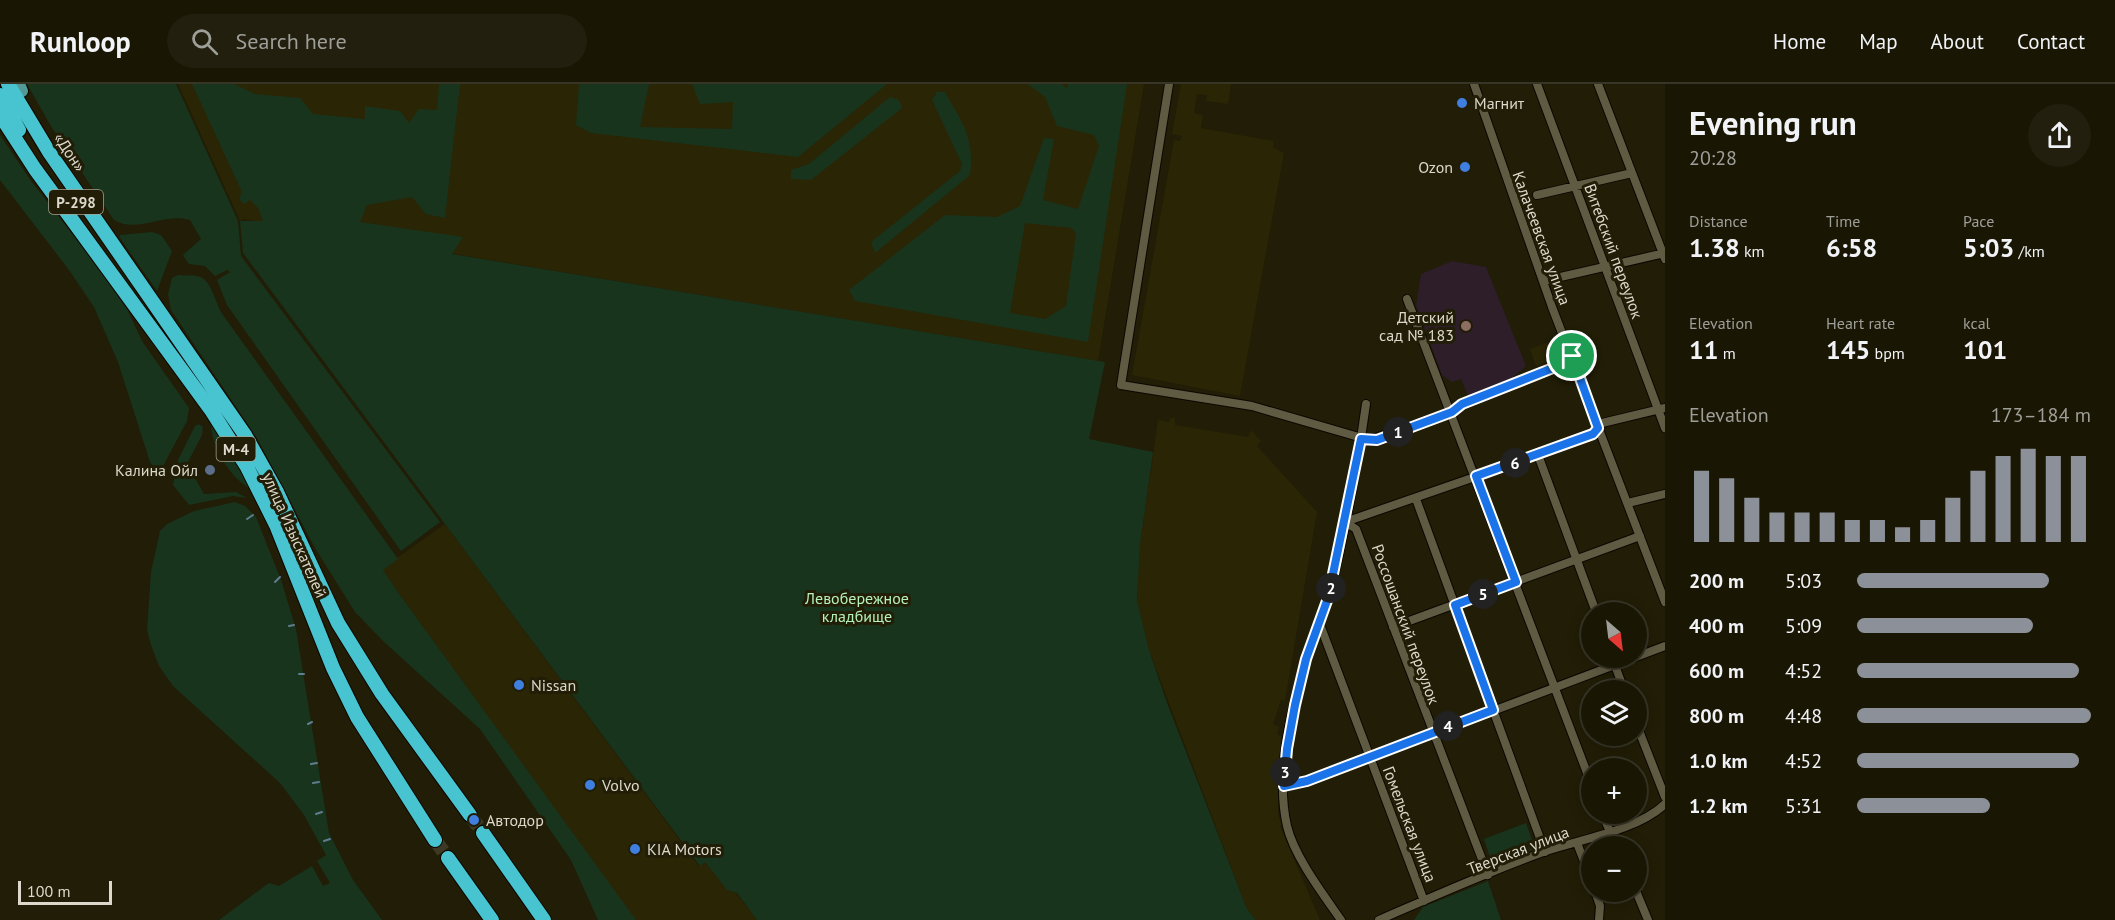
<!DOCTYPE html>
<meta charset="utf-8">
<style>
body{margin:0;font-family:"PT Sans",sans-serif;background:#221f0e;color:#f1f3f6;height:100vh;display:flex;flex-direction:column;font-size:22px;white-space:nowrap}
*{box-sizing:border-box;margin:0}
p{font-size:20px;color:#9f9f9a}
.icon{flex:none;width:33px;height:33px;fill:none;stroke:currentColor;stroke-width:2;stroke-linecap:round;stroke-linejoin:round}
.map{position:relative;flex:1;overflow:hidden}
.details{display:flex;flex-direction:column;background:#191604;width:450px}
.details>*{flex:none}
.needle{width:39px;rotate:152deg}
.fabs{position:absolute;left:1581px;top:518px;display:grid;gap:12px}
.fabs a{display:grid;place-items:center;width:66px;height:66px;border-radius:50%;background:#191604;box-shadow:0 3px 15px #0003,0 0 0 2px #373526;font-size:30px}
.scale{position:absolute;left:18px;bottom:15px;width:94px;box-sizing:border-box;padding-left:6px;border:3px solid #dcd9cc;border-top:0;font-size:16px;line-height:21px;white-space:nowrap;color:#dcd9cc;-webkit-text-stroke:4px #211d06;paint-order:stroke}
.pin{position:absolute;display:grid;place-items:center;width:51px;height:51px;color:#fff;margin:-26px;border:3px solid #fff;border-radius:50%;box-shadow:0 2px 6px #0007}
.km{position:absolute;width:30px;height:30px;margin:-15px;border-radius:50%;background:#222;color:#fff;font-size:16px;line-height:30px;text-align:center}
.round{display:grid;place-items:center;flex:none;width:63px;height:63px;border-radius:32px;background:#221f0e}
.summary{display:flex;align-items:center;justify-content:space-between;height:102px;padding:0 24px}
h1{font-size:33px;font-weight:800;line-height:45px}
.figures{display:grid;grid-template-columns:repeat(3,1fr);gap:9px;height:102px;padding:6px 24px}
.figures div{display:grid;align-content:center}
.figures b{font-size:26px;font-weight:800}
.figures small{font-size:16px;font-weight:400}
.figures p{font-size:16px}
.chart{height:168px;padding:12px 24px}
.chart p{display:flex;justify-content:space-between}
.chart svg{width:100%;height:108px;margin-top:6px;stroke:#8c9099;stroke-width:6}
ul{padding:0 24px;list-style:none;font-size:20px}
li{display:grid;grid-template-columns:96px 72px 1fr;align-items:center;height:45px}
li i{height:15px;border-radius:8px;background:#8c9099}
header{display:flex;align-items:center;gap:36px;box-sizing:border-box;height:84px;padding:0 30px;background:#191604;border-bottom:2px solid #373526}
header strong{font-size:28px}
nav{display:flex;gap:33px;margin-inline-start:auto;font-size:21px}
.search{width:420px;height:54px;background:#221f0e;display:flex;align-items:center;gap:15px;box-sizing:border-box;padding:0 21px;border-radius:33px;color:#9f9f9a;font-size:22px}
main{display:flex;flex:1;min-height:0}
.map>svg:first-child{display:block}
.built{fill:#2a2505}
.education{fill:#2d1e29}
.green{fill:#19341d;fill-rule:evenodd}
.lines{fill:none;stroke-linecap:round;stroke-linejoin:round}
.stream{stroke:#5f7d8e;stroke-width:2}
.highway-tunnel{stroke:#3d3924;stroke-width:14;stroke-dasharray:14 7;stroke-linecap:butt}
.street-casing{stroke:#0b0700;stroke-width:10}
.primary-casing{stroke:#0b0700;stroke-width:14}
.highway-casing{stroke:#0b0700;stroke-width:16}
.street{stroke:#5f5a42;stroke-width:8}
.primary{stroke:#519a98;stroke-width:12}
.highway{stroke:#48c4d1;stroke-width:14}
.route-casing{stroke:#fff;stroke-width:12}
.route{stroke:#1a73e8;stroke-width:8}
.shop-dot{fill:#3f7fe0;stroke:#211d06;stroke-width:2}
.education-dot{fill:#8d6e63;stroke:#211d06;stroke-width:2}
.service-dot{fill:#5c6f8a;stroke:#211d06;stroke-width:2}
.labels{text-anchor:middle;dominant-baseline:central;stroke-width:6;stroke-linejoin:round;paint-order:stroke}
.shield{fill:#211d06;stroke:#a4a191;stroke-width:1.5}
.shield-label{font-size:15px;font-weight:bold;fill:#dcd9cc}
.poi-label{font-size:16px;fill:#dcd9cc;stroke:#211d06;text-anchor:start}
.street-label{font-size:16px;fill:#dcd9cc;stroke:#211d06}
.park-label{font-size:16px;fill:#b4f2ba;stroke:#211d06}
</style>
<header>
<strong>Runloop</strong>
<div class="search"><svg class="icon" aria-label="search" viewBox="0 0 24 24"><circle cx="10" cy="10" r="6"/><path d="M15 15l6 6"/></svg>Search here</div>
<nav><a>Home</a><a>Map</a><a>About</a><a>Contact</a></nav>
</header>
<main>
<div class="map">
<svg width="1665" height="836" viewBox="0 0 1665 836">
<rect width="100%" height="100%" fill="#211d06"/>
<path class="built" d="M178,0H1144L1098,277L244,135L240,137Z
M1181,0H1231L1228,20L1206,17L1207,11L1197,10L1194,29L1203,31L1201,44L1274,57L1273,63L1284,69L1240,312L1132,291L1174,56L1180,57L1182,52L1172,50Z
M1549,258L1556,275L1536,282L1530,265Z
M1170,334H1175V341L1248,353L1251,346L1261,357L1257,362L1317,428L1285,617L1281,616L1273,640L1279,643L1277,650L1281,652L1278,695V731L1282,741L1280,742L1320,836H1256L1247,825L1149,566L1137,516L1140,461L1158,336L1169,338Z
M445,440L699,782L705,778L727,806L736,809L757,836H635L381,485Z"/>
<path class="education" d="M1452,177L1486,183L1526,282L1505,300L1469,314L1461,295L1452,298L1442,291L1416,221L1421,190Z"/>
<path class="green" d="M27,0H176L238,137L241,172L440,438L401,467L227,221L217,196L230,188L227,186L215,192L205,182L189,180L183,171L201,155L190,136C165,128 137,150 114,136L52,44Z
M192,0H234L255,10L300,14L313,30L365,35V22L400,27L409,39L419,25L437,26L439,0H460L445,134L426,130L412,113L367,121L360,138L463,153L452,170L1105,278L1089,355L1153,368L1140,461L1137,516L1149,566L1167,619L1247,825L1256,836H757L737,809L727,806L705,778L700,782L243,169L240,137H263L258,124L250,116L244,120L239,115L242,108Z
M579,0H649L640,43L732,45L733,18L700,20L692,0H887L798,73L591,49L576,41Z
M1028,0H1061L1067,4L1068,0H1127L1088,258L855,217L849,206L945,131L997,133L1020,122L1044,54L1054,55L1043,116L1078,125L1099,62L1094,51L1057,42L1045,13ZM1025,139L1072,144L1076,150L1066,222L1045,235L1010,229Z
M937,8H945C962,38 975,55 970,91L875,169L871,158L960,87L962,80L932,16Z
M890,13L899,16L902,24L811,96L791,95V86L809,80Z
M0,51L31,97L98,183L127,225L142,257L189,324L187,337L162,384H155L150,378L118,278L94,223L69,186L0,96Z
M152,148L161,151L172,167L157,207L120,154V151Z
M178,191C184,192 191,191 197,192C212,194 215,220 223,231L398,475L383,486L397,507L636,836H598L571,776L480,645L383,557L355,528L315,464L257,354L171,226L168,210L172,194Z
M211,338L252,406C229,393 211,363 211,338Z
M199,340L203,343L202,351L187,380L204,410L236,408L247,414L233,412L189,421L173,401L178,376L195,342Z
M235,418L245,422L256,433L281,496L296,545L329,749L353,796L382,836H219L269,799L279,802L312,782L323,802L330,799L317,777L326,771L304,731L280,699L173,602L159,582L151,561L147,546L151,488L160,447L167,440L194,427Z
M1526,739L1535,765L1493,782L1484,755Z
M1488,797L1501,836H1414L1423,823Z"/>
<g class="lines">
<path class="stream" d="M247,435L253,431
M275,498L280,493
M289,542L294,541
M299,590H304
M308,640L312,638
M311,680L317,679
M313,699L319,698
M316,730L322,728
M324,757L330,755"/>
<path class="highway-tunnel" d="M470,731L483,749
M435,756L448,774"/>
<defs>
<path id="street" d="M1169,0L1121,301L1252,322L1369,356L1452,328L1462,320L1553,284L1572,272
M1474,0L1552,223L1665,518
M1537,0L1665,344
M1598,0L1665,175
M1537,111L1632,89
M1543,197L1665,169
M1407,215L1592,702
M1538,371L1596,528
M1416,415L1545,768
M1628,419L1665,410
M1345,438L1356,445L1488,791
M1345,438L1538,371L1593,350L1602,339L1665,324
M1319,538L1424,817
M1393,543L1640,452
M1612,573L1624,606
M1636,639L1665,713
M1284,702L1307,697L1665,562
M1602,729L1616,762
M1577,759L1592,798
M1595,807L1600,822L1599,836
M1636,807L1648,836
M1341,836C1323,810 1294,772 1287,742C1275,689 1291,626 1306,576C1312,554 1323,534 1329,512C1345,449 1357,384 1366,320
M1379,836C1434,812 1490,787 1546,767C1582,755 1638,746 1665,720"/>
<path id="primary" d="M19,0L22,7"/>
<path id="highway" d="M8,0L49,68L245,351L277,408L338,539L382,610L470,731
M0,11L19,46
M0,31L35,85L211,326L247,383L276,441L333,584L357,633L435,756
M483,749L544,836
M448,774L492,836"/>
</defs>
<use href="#street" class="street-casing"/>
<use href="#primary" class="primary-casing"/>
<use href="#highway" class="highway-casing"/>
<use href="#street" class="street"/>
<use href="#primary" class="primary"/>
<use href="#highway" class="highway"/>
</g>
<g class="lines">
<defs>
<path id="route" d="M1572,272L1598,344L1593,350L1476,392L1516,498L1455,521L1493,626L1307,697L1284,702L1287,665L1295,621L1306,575L1328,514L1361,355L1377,356L1452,328L1462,320L1553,284Z"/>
</defs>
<use href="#route" class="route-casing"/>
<use href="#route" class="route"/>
</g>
<g class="shop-dot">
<circle cx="1462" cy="19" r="6"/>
<circle cx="1465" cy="83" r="6"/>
<circle cx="519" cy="601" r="6"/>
<circle cx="590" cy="701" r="6"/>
<circle cx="474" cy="736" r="6"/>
<circle cx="635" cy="765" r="6"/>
</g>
<circle class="education-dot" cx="1466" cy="242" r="6"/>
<circle class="service-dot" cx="210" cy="386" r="6"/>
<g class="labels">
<g class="shield">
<rect x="49" y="106" width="54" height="24" rx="4.5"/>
<rect x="216.5" y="353" width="39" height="24" rx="4.5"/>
</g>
<g class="shield-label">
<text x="76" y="118">Р-298</text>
<text x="236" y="365">М-4</text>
</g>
<g class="poi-label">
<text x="1474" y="19">Магнит</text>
<text x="1453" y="83" text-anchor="end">Ozon</text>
<text x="1454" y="233" text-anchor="end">Детский<tspan x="1454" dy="18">сад № 183</tspan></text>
<text x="198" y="386" text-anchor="end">Калина Ойл</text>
<text x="531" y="601">Nissan</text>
<text x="602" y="701">Volvo</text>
<text x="486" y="736">Автодор</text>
<text x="647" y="765">KIA Motors</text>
</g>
<g class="street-label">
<text transform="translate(70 68) rotate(56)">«Дон»</text>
<text transform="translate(1542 154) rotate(70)">Калачеевская улица</text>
<text transform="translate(1614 167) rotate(70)">Витебский переулок</text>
<text transform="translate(295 451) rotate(66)">улица Изыскателей</text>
<text transform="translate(1406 540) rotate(70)">Россошанский переулок</text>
<text transform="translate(1410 740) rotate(69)">Гомельская улица</text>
<text transform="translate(1518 766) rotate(-21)">Тверская улица</text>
</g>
<g class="park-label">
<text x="857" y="514">Левобережное<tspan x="857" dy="18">кладбище</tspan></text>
</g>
</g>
</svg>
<div class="fabs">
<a><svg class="needle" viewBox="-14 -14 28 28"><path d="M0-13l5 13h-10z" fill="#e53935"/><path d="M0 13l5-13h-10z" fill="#9f9f9a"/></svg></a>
<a><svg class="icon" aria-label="layers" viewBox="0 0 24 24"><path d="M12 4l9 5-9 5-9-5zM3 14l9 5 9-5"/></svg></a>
<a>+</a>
<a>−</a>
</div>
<div class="scale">100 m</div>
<div class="pin" style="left:1572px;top:272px;background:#1e9e55"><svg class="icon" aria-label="arrive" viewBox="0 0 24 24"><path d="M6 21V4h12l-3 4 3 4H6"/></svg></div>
<b class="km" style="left:1398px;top:348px">1</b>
<b class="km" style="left:1331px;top:504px">2</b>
<b class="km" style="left:1285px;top:688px">3</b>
<b class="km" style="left:1448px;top:642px">4</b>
<b class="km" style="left:1483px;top:510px">5</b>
<b class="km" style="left:1515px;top:379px">6</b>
</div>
<section class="details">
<div class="summary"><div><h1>Evening run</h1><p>20:28</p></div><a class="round"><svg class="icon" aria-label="share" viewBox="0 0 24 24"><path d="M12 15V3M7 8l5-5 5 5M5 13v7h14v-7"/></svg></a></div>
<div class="figures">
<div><p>Distance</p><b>1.38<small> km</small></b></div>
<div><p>Time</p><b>6:58</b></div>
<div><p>Pace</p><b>5:03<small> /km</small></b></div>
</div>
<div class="figures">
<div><p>Elevation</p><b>11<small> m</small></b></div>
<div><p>Heart rate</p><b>145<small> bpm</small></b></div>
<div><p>kcal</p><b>101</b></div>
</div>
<div class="chart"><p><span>Elevation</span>173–184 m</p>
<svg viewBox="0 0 160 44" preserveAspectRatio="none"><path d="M5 44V15M15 44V18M25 44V26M35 44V32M45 44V32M55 44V32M65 44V35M75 44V35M85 44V38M95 44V35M105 44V26M115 44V15M125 44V9M135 44V6M145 44V9M155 44V9"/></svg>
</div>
<ul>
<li><b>200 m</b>5:03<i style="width:82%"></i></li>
<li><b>400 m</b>5:09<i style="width:75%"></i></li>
<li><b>600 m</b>4:52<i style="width:95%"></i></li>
<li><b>800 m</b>4:48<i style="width:100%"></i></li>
<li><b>1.0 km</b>4:52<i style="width:95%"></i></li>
<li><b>1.2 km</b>5:31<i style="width:57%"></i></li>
</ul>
</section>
</main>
